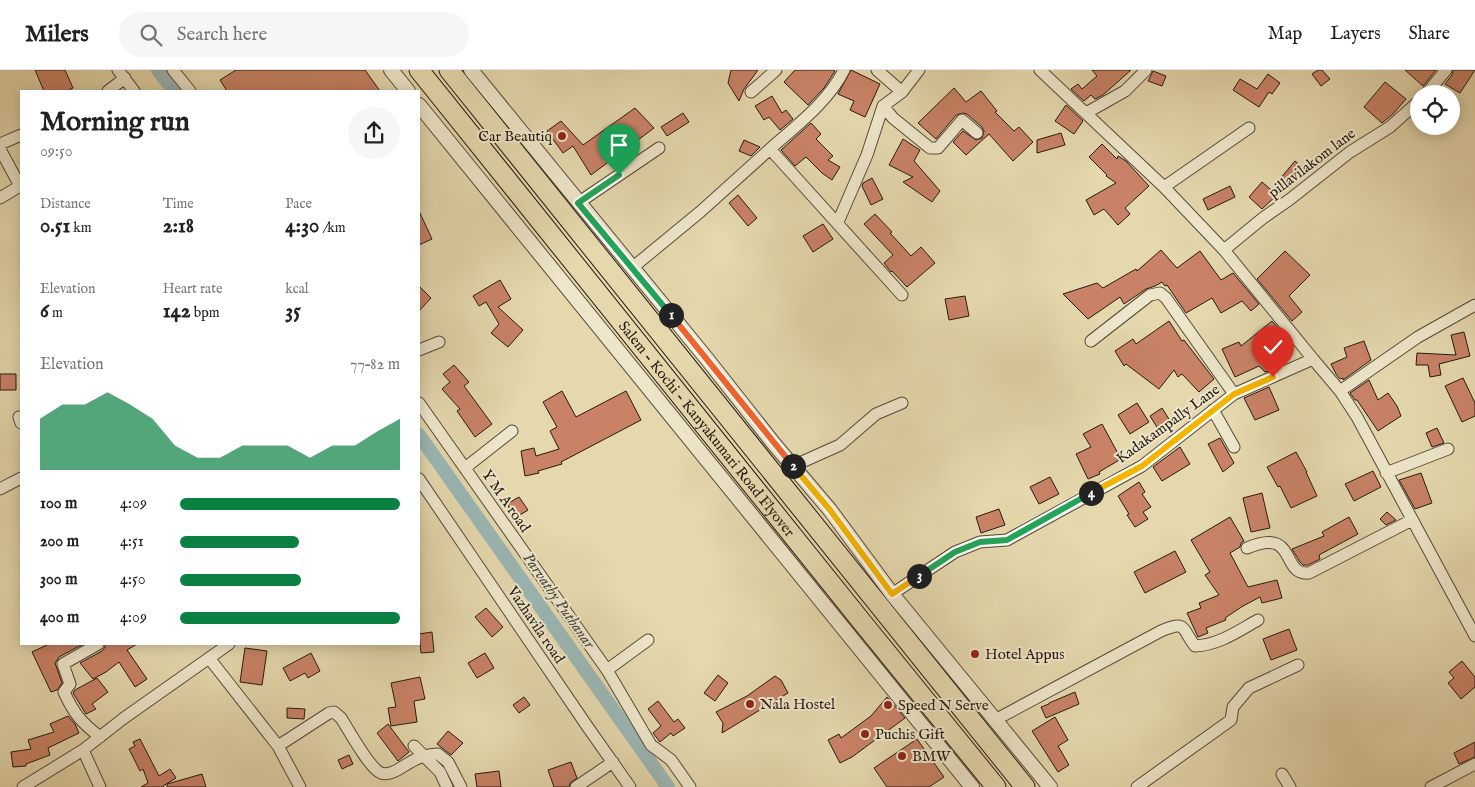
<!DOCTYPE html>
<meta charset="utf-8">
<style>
body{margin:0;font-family:"IM FELL English",serif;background:#f6f6f6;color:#222;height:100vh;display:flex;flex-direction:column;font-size:19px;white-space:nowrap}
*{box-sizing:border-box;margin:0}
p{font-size:16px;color:#767676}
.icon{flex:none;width:28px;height:28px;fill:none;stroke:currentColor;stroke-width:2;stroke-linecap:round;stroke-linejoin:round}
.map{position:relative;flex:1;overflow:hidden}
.drawer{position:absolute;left:20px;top:20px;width:400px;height:555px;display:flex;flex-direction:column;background:#fff;border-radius:0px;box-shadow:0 2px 12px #0003}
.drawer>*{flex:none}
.buttons{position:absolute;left:1410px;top:15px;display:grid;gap:10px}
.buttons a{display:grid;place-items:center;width:50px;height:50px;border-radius:50%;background:#fff;box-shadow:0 2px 12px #0003;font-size:25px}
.pin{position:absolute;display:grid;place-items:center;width:42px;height:42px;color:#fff;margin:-51px -21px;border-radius:50% 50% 50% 0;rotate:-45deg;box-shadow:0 0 5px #0007}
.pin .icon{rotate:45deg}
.km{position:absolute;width:25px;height:25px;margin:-12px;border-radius:50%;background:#222;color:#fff;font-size:14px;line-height:25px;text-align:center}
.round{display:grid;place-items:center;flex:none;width:52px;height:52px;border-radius:26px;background:#f6f6f6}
.headline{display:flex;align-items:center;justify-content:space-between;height:85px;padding:0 20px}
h1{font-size:28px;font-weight:700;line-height:38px}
.metrics{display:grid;grid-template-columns:repeat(3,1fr);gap:8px;height:85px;padding:5px 20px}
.metrics div{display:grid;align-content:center}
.metrics b{font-size:21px;font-weight:700}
.metrics small{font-size:14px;font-weight:400}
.metrics p{font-size:14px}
.chart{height:140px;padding:10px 20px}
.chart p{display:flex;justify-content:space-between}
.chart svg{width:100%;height:90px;margin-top:5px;fill:#0b8043;opacity:.7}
ul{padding:0 20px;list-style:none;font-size:16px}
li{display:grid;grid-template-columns:80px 60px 1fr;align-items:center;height:38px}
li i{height:12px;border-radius:6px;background:#0b8043}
header{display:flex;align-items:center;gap:30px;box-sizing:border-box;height:70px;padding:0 25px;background:#fff;border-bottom:1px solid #e0e0e0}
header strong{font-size:24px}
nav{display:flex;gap:28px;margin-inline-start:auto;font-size:18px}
.search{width:350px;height:45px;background:#f6f6f6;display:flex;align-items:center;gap:12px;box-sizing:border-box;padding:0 18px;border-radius:28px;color:#767676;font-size:19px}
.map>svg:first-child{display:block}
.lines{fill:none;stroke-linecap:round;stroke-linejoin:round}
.canal{stroke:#9bb7b5;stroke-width:14}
.building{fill:#c98266;stroke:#251a13}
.minor-casing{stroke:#554a3a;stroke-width:13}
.tertiary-casing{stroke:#554a3a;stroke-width:16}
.trunk-casing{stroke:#251a13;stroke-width:21}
.minor{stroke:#eee6ca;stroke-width:11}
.tertiary{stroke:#eee6ca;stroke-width:14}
.trunk{stroke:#e5d8ad;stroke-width:19}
.split-1-casing{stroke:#fff;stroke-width:10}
.split-2-casing{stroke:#fff;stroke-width:10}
.split-3-casing{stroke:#fff;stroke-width:10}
.split-4-casing{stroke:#fff;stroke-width:10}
.split-5-casing{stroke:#fff;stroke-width:10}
.split-1{stroke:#22a559;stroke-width:6}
.split-2{stroke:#f0652b;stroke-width:6}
.split-3{stroke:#f5b400;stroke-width:6}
.split-4{stroke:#22a559;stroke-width:6}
.split-5{stroke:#f5b400;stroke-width:6}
.poi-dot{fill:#8f2418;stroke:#eee6ca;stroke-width:2}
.labels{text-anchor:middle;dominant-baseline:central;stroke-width:4;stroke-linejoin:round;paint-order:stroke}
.poi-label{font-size:15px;fill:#251a13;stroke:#eee6ca;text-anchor:start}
.street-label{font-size:15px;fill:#251a13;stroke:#eee6ca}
.water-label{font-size:16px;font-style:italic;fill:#484944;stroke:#eee6ca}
</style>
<header>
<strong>Milers</strong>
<div class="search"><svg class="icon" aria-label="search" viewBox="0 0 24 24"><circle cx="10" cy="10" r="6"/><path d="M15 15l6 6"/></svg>Search here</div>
<nav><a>Map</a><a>Layers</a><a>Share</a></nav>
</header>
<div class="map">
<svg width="1475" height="717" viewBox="0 0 1475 717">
<rect width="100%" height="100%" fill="#e5d8ad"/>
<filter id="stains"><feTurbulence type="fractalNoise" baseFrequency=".004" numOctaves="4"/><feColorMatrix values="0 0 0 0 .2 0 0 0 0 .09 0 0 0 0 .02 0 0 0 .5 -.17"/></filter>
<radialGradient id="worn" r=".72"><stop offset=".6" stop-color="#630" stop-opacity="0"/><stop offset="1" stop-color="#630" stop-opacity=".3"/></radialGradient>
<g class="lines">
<path class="canal" d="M158,0L174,21
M419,365L668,717"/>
</g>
<path class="building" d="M35,0H65L73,18L67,21H44Z
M236,0H365L380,21H227L220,10Z
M731,0H758L744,19L739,31L728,13Z
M795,0H833L835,1L824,18L808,35L784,12Z
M851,0L880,14L865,47L850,40L854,31L838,24Z
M1092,0H1131L1103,25L1095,29L1091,25L1084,31L1071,19L1078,14L1082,19L1097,6Z
M1318,0H1322L1330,9L1321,16L1312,4Z
M1405,0H1436L1423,16Z
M1453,0H1475L1460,23L1445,14L1452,5Z
M1153,1L1166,6L1162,16L1148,11Z
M1268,4L1280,13L1272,24L1269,22L1259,37L1233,20L1240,9L1257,19Z
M1385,12L1406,29L1393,44L1382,53L1364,37Z
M954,18L966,32L981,21L997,41L995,42L1014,61L1019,57L1033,72L1013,91L989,64L966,85L953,72L963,61L976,70L982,68L984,61L982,57L967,44L963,43L956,45L936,69L918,53Z
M772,26L782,43L786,40L793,49L780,60L769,47L764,50L755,36Z
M1066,35L1083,51L1074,64L1055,51Z
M635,38L654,58L591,105L573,76L563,83L547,61L561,51L583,75Z
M683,43L689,52L667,66L661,57Z
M811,53L821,64L816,69L833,86L828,90L840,97L832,110L822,103L806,87L795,96L781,80Z
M1061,63L1065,75L1037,83V70Z
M903,69L920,80L914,91L940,121L932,132L903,112L913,107L889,95Z
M744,70L760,77L751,86L739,81Z
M1102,74L1117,89L1118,86L1126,91L1149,116L1125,138L1130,144L1118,155L1104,139L1094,145L1086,130L1116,113L1106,106L1107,105L1089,87Z
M1295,91L1305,99L1289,118L1279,110Z
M872,108L883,129L871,135L862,116L863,113Z
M1262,112L1277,125L1262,139L1249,127Z
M1230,116L1235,127L1208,140L1203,129Z
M738,125L757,148L748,156L729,133Z
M419,141L432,169L419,175Z
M875,144L892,162L890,163L911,186L921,177L935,193L907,217L892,201L891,202L884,193L893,185L864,154Z
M823,154L833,169L813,182L803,166Z
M1161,180L1177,198L1200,181L1221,210L1233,203L1259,234L1251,241L1242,231L1221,243L1212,228L1186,243L1167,215L1165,216L1162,212L1155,216L1146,219L1124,234L1120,227L1088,249L1063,224L1097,213L1103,218L1136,199L1137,201Z
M1285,181L1310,205L1289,226L1302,242L1292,251L1257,209Z
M500,210L511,229L498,237L523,260L508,277L491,263L499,254L486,232L479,236L473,226Z
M419,216L431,228L419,241Z
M965,226L969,246L949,250L945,229Z
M1169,251L1182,271L1184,270L1214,309L1199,322L1182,304L1178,307L1174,300L1159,319L1126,294L1124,296L1115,281L1133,269L1136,274Z
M1272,251L1280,260L1277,263L1291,279L1268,301L1265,302L1259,296L1235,307L1222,279L1239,272L1241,276Z
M1464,262L1470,286L1439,294L1441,305L1430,307L1428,295H1416L1417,283L1456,285L1451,265Z
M1364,271L1371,290L1343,310V308L1340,309L1336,304L1331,294L1347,287L1344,278Z
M454,295L469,312L464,316L492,354L475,367L457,341L460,339L442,319L450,312L443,304Z
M0,304H16V320H0Z
M1463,308L1475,333V346L1462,352L1445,316Z
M1369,310L1378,330L1388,323L1397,336L1401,346L1378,361L1357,330H1355L1350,323Z
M1269,317L1279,340L1255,350L1244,328Z
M562,321L576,347L626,321L641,350L561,392L562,394L538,401L539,403L525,406L521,381L534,378L536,386L559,379L550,361L557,357L543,332Z
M1137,333L1149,352L1130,364L1118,345Z
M1162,338L1172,354L1160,362L1150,346Z
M1102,354L1121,389L1099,402L1100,404L1088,409L1076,384L1091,377L1083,364Z
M1437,358L1444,373L1432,377L1426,363Z
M1220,368L1234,393L1223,402L1208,374Z
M1180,377L1190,394L1162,411L1153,397Z
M1296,382L1307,402H1306L1317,426L1291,438L1280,416L1278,417L1267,397Z
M1373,401L1381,417L1354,431L1345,414Z
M1421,403L1432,433L1415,439L1399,410Z
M1050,407L1059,424L1039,434L1030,417Z
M1139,412L1145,422L1142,424L1151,437L1143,442L1148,449L1135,457L1127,445L1129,444L1118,426Z
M1262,423L1270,458L1251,462L1243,428Z
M519,427L528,440L515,448L507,434Z
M999,439L1005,455L981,463L976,447Z
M1387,442L1396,450L1386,455L1380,449Z
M1230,447L1244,471L1241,473L1240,477L1230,483L1248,517L1277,510L1282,528L1262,533L1260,527L1243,536L1225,548L1226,550L1206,558L1208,563L1198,567L1187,543L1201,538L1199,533L1219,525L1205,505L1210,502L1191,470Z
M1349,447L1358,464L1319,485L1320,489L1308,495H1303L1300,492L1292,479L1324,466L1322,462Z
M1175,481L1186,502L1145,523L1134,502Z
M486,538L503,557L492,567L475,547Z
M1289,559L1297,580L1271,590L1263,569Z
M432,562L434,582L421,583L419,564Z
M49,574H83L59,587L55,593L62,613L57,620L51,622L32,582Z
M105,574H137L127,580L147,609L135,617L119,592L106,602L93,609L80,593L102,581L105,577Z
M245,578L267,581L262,615L240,612Z
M311,583L320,601L308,608L305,603L290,611L283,598Z
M485,583L494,598L477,608L468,593Z
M1462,591L1475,607V617L1461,629L1448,613L1454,608L1449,602Z
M718,605L728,613L715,631L704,623Z
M775,606L781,610L788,623L722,663L723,653L716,642L747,626Z
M420,607L425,629L414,631L417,652L391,656L388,638L396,637L391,613Z
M97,608L108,622L92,634L96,639L86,644L73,623L75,620Z
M1075,622L1079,634L1046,648L1041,637L1049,634V633Z
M524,627L530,635L519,643L513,635Z
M887,627L905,648L852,687L840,693L828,670L839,664L841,668L871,646Z
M658,631L674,652L678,649L685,658L673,666L671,663L660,672L653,663L661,656L648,639Z
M287,638L305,639L304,649L287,648Z
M68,646L75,654L79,663L48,678L50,685L26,694V696L13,697L11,682L31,679L28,670L54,662L50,654Z
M1055,647L1068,670L1058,676L1069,695L1058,702L1032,661Z
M388,654L409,682L398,691L377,663Z
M448,661L463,673L451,685L437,674Z
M140,669L159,706L170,699L176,708L163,716L164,717H141L148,713L143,699L140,701L129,679L135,676L133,672Z
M917,669L944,707L929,717H887L874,698Z
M1475,672V687L1459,694L1454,683Z
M349,685L353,694L342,699L338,690Z
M571,692L577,708L570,713L569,717H554L548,700Z
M499,701L501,717H477L475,704Z
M202,704L206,717H167V714Z"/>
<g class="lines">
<defs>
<path id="minor" d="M118,0L134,21
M173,0L190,21
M877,0L902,22L919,0
M1040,0L1164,117L1224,180L1313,289
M108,21L125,8
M751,22L776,0
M1426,24L1446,0
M883,36L902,22
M1086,43L1125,21L1146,0
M0,74L21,65
M0,79L20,116L0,128
M770,79C797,55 828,32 844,0
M1164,117L1249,58
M578,133L659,78
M838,152L867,85L883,36L893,48L930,78H938L962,50L977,63
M1224,180L1263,148L1289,130L1350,82L1390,57L1419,31
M632,198L700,142L770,79L902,225
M1091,271L1150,225L1160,223L1166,228L1234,324
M419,280L439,272
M1340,321L1418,267L1475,235
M419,333L607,600L651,675L671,690L690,717
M1213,340L1234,377
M19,347L21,353
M793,396L840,375L876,344L902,333
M465,398L512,361
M1386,403L1448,379
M419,409L587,656L630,717
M0,419L21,408
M1247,478C1298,456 1280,506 1309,503L1412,450
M892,524L955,482L980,472L1007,470L1142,396L1234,324L1313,289L1340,321L1357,347L1475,566
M98,574L63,594L70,614L64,622C74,644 81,652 100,667
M209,588L278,676
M607,600L648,570
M995,650L1161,561C1187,550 1181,558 1195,576C1219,575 1238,561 1258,550
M414,676L440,702L447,717
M83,680L100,717
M1282,704L1290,717
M23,717L83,680L124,648L229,574
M300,717L278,676L329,643L334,642L341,648C348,659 370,699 381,703C387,705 394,702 399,699C414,690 420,685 438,684L448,692L461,717
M576,717L613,692
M1137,717L1231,650L1233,637L1249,618L1298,595
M1431,717L1475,694"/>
<path id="tertiary" d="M391,0L408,21
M471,0L707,289L774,374L830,440L892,524L1050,717
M419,35L972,717"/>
<g id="trunk">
<path id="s1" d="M419,0L862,552L996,717"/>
<path d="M449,0L1025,717"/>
</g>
</defs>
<use href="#minor" class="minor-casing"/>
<use href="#tertiary" class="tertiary-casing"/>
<use href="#trunk" class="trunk-casing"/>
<use href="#minor" class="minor"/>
<use href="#tertiary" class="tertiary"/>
<use href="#trunk" class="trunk"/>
</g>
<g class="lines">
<defs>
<path id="split-1" d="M619,105L578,133L671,245"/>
<path id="split-2" d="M671,245L793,396"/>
<path id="split-3" d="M793,396L830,440L892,524L919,506"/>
<path id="split-4" d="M919,506L955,482L980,472L1007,470L1091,423"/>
<path id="split-5" d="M1091,423L1142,396L1234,324L1273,307"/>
</defs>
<use href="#split-1" class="split-1-casing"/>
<use href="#split-2" class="split-2-casing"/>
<use href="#split-3" class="split-3-casing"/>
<use href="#split-4" class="split-4-casing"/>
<use href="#split-5" class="split-5-casing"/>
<use href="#split-1" class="split-1"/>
<use href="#split-2" class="split-2"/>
<use href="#split-3" class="split-3"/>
<use href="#split-4" class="split-4"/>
<use href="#split-5" class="split-5"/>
</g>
<g class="poi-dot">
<circle cx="562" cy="66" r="5"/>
<circle cx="975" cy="584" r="5"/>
<circle cx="750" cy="634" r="5"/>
<circle cx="888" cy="635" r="5"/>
<circle cx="865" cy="664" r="5"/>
<circle cx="902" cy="686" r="5"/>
</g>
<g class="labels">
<g class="poi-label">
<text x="552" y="66" text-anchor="end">Car Beautiq</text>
<text x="985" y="584">Hotel Appus</text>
<text x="760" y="634">Nala Hostel</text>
<text x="898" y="635">Speed N Serve</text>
<text x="875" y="664">Puchis Gift</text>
<text x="912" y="686">BMW</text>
</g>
<g class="street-label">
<text transform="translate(1312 93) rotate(-37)">pillavilakom lane</text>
<text transform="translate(1168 354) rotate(-36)">Kadakampally Lane</text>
<text stroke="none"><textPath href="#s1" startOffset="460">Salem - Kochi - Kanyakumari Road Flyover</textPath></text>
<text transform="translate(506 431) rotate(55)">Y M A road</text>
<text transform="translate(536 555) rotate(56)">Vazhavila road</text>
</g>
<g class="water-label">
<text transform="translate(558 531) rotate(55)">Parvathy Puthanar</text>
</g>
</g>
<rect width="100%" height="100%" filter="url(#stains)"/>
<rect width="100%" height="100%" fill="url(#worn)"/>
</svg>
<div class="buttons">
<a><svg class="icon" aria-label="locate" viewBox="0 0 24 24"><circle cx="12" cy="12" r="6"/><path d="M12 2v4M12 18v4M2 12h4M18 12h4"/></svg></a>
</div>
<div class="pin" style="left:619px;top:105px;background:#1e9e55"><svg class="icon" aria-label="arrive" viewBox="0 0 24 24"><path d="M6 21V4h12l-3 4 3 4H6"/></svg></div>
<div class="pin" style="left:1273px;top:307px;background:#d93025"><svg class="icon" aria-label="check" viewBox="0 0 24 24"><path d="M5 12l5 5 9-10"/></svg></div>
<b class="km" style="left:671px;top:245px">1</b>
<b class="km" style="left:793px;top:396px">2</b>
<b class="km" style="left:919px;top:506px">3</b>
<b class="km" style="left:1091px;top:423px">4</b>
<section class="drawer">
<div class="headline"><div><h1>Morning run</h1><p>09:50</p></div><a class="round"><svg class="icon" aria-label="share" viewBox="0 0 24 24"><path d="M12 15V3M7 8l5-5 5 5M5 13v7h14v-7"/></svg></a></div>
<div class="metrics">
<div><p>Distance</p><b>0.51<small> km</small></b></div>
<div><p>Time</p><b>2:18</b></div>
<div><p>Pace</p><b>4:30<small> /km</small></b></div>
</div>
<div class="metrics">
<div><p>Elevation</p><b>6<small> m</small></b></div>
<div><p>Heart rate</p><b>142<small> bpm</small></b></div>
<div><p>kcal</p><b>35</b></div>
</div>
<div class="chart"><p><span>Elevation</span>77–82 m</p>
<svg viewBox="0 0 160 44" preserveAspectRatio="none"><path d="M0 44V19L10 12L20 12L30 6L40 12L50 19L60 32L70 38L80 38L90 32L100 32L110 32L120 38L130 32L140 32L150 25L160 19V44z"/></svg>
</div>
<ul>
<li><b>100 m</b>4:09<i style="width:100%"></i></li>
<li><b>200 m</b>4:51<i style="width:54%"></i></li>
<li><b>300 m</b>4:50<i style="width:55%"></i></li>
<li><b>400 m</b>4:09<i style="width:100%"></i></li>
</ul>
</section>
</div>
